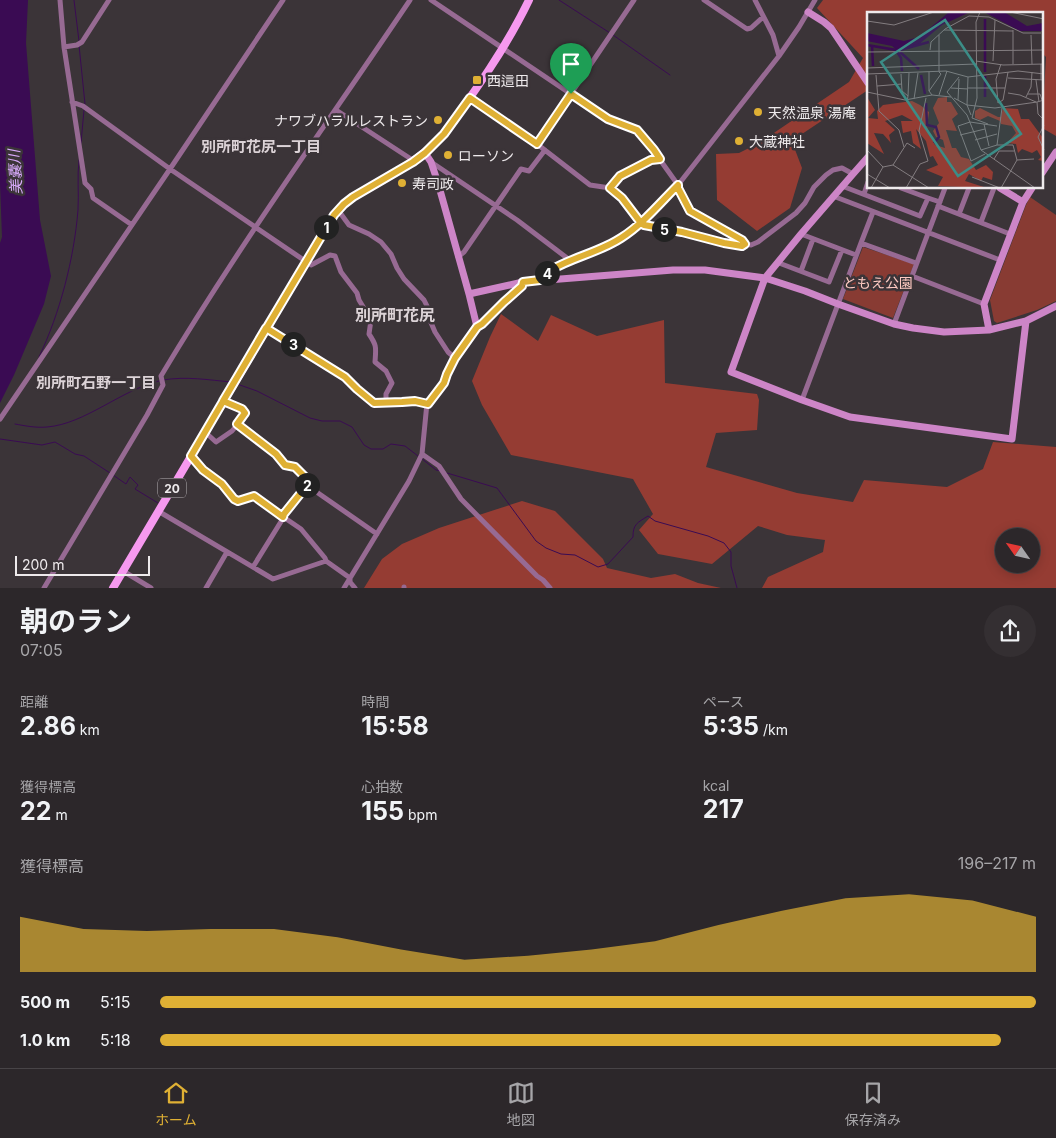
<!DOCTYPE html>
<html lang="ja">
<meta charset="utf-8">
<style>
body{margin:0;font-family:Inter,"Noto Sans JP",sans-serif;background:#342f32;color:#f1f3f6;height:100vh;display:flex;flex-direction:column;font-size:19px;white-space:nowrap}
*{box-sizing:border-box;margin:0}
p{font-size:16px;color:#a6a5a8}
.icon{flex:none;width:28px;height:28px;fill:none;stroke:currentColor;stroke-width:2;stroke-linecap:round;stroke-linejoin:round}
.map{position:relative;height:588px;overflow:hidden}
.details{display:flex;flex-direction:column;background:#2c272a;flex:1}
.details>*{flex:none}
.needle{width:32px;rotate:304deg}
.tools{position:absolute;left:995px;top:528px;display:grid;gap:10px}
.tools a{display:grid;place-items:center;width:45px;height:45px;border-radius:50%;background:#2c272a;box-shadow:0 2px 12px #0003,0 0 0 1px #484447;font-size:25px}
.scale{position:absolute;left:15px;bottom:12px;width:135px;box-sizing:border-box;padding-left:5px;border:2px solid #eeeaec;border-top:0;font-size:14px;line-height:18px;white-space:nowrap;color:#eeeaec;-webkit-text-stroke:4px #3b3438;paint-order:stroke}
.pin{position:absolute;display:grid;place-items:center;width:42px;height:42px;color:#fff;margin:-51px -21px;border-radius:50% 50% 50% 0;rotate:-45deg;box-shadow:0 0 5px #0007}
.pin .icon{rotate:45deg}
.km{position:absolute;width:25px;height:25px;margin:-12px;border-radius:50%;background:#222;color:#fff;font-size:14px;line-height:25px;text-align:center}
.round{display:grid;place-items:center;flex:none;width:52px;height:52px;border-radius:26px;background:#342f32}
.overview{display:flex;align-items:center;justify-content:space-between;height:85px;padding:0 20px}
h1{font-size:28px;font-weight:700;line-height:38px}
.figures{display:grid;grid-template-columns:repeat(3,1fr);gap:8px;height:85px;padding:5px 20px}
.figures div{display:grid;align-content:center}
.figures b{font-size:25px;font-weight:700}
.figures small{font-size:14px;font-weight:400}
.figures p{font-size:14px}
.chart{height:140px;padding:10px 20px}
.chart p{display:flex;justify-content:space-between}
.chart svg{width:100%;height:90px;margin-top:5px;fill:#dfb034;opacity:.7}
ul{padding:0 20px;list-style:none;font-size:16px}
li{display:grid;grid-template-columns:80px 60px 1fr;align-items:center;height:38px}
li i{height:12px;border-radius:6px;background:#dfb034}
.tab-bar{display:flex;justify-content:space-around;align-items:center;height:70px;border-top:1px solid #484447;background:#2c272a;font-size:14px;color:#a6a5a8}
.tab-bar a{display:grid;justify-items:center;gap:2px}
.tab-bar .selected{color:#dfb034}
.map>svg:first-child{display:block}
.green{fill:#883b33}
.forest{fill:#953c33;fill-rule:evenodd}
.water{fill:#3a0b53}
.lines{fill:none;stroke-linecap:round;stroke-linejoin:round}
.stream{stroke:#3a0b53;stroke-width:1}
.street{stroke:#976a93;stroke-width:5}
.secondary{stroke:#cd85c7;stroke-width:7}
.primary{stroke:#f699ef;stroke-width:8}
.route-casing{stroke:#fff;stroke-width:10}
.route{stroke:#dfb034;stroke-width:6}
.poi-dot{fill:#dfb034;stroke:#3b3438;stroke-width:2}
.labels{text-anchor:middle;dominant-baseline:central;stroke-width:5;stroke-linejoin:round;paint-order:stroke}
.shield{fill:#3b3438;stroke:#b8b3b6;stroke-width:1}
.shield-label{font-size:12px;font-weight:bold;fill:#eeeaec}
.poi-label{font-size:14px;fill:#eeeaec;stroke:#3b3438;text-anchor:start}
.park-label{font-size:14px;fill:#fdc9c1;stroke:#3b3438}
.neighbourhood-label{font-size:15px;font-weight:bold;fill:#dcd3d7;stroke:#3b3438}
.water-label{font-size:15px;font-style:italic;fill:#d9abfc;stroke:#3b3438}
.quarter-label{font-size:16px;font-weight:bold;fill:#dcd3d7;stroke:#3b3438}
.inset-river{fill:none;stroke:#3a0b53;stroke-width:2.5}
.inset-road{fill:none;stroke:#837d80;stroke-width:1}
.view{fill:#3c8d87;fill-opacity:0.15;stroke:#3c8d87;stroke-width:2.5}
.inset-edge{fill:none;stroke:#eeeaec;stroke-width:2.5}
</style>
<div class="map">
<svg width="1056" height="588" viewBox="0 0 1056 588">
<rect width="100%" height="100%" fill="#3b3438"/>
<path class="green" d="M1030,197L1056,215V301L1037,310L997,323L994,321L990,300L1026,205Z
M863,247L914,264L893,318L843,299Z"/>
<path class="forest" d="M823,0H1056V136L1042,128L1046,57L1042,53V14H868V90L799,136L794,147L802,168L790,208L757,231L717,200L716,154L739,153L759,143L849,82L863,58L817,8Z
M501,314L538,341L551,315L597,336L664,320L665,383L757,394L759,400L757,430L716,433L706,467L797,493L853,502L864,480L947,487L983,469L993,442L1056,447V588H762L768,577L823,552L825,540L787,535L758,526L712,564L658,554L639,530L653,514L633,479L511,455L482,405L472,381L490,337ZM1031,536V564H1004V536Z
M522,501L555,511L603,559L607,568L651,578L675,574L698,583L721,588H364L382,559L402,544L439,528Z"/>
<path class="water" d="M0,0H28L26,43L40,220L51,276L44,304L14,375L0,403V243L2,237L0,183Z"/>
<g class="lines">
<path class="stream" d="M74,0L79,41
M559,0L610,33
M613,35L670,75
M79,45L85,104
M81,143L84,110
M39,357C60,313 74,259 78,210C79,193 77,176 79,160
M163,380C186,376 209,380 231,382
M237,384L257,391L310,418L322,421H340L352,427L364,445L371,449H383L391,444L405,446L418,456
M15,424C26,426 36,428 47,427C85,424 121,390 159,381
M0,439L42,445L55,442L75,454L84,456L110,473
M421,458L436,470L441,471
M447,473L497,488L536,541L546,548L561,554L575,555L598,567L608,564L633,537C633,524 637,523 648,516L655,521L708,536L724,543L731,552V566L737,588
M113,475L126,484L130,477L138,485L135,489L158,503"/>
<path class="street" d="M60,0L64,47L85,183L91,189L93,198L132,225
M431,0L608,119L637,130L653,150L678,185V188L690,211L741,240L745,244L751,245L758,242L796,213L805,203L814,187L826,175L833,170L842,168L853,174
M704,0L747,29L751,28L763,17
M755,0L773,35L779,56
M64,47L77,45L82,42L109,0
M470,98L537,144L590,185L610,188L622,198L643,225L682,232L724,243L742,246L745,244
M72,102L83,106L170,169L311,265L313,264L330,255L335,256L341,272L357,293L359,300L371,320L369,334C377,346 376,347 375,362L386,371L392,383L386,394V403L415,401L427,403
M336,110L411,159L413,162
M537,144L634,0
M431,162L517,220L571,261
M842,186L920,216L928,198L940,202
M610,188L620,176L651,160L660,159
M901,188L928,198
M864,194L868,182
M833,196L1000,260
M938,206L1010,234
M338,210L349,225L369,234L381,242L391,254L397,268L404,279L424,300L427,306L429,318L435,332L448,352L455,358
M959,214L969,188
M981,222L994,188
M801,234L856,255
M861,243L916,263
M458,257L464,252L521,169L529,171L545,150
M779,263L829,282L842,250
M801,271L813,239
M912,276L984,304
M539,280L549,271L588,253L606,246L621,238L641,223L678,185L779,56L799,27L815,0
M894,324L945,188
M266,328L345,377L357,389L374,403H386
M802,400L861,243L873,212
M223,401L242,409L245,413L237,425L276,454L285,465L295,467L306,478L308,484L318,493L377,534
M0,419L170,169L283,0
M205,432L216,442L232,431L237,425
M422,454L439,466L461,499L537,576L543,580L550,588
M191,456L203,470L222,484L234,499L238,501L254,496L273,510L301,529L325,558L326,561
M158,511L273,579L326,561L350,578V582L355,588
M253,567L282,520L284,514L308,484
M123,571L151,588
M44,588L147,415L163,385L161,376C238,247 326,125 410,0
M206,588L227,552
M344,588L409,481L422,454L427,403L444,383L447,374L455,358L477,327L482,324L504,302L522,286L523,282
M404,588V587"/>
<path class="secondary" d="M808,12L824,22L831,28L868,83
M425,153L431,162L438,183L469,294L477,327
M868,157L853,174L801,234L765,278L731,372L802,400L850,417L1012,439L1026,321
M1042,173L1056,152
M1000,188L1023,202
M469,294L523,282L673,270H705L765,278L805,291L838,304L894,324L913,328L944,332L989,330L1026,321L1056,306
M989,330L984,304L1023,202L1032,188"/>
<path class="primary" d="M113,588L334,215L344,204L353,197C386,178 419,162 444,134C475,91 506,48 529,0"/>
</g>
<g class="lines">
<defs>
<path id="route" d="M571,94L537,144L470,98L444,134L425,153L413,162L353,197L344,204L334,215L223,401L242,409L245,413L237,424L276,454L285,465L295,467L306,478L308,484L284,514L283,517L254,496L238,501L234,499L222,484L203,470L191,456L266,328L345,377L357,389L374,403L402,402L415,401L428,404L444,383L447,374L455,358L477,327L482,324L504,302L522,286L523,282L540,280C543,277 546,272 551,270C573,257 600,252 621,238C643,224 660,203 678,185V188L690,211L742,240L745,244L742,246L724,243L682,232L644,225L641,223L622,198L610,188L620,176L651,160L660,159L654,150L637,130L608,119L571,94"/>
</defs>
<use href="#route" class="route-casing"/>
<use href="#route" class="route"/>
</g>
<g class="poi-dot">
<rect x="472" y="75" width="10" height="10" rx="2.5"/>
<circle cx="758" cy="112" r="5"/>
<circle cx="438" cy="120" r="5"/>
<circle cx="739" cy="141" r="5"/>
<circle cx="448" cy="155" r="5"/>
<circle cx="402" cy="183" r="5"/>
</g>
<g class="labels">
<rect class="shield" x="158" y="478.5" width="28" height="19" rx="4"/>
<g class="shield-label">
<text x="172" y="488">20</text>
</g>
<g class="poi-label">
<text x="487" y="80">西這田</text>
<text x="768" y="112">天然温泉 湯庵</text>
<text x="428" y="120" text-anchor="end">ナワブハラルレストラン</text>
<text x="749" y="141">大蔵神社</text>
<text x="458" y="155">ローソン</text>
<text x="412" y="183">寿司政</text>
</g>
<g class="park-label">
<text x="878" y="282">ともえ公園</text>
</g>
<g class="neighbourhood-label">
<text x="261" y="146">別所町花尻一丁目</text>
<text x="96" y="382">別所町石野一丁目</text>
</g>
<g class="water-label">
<text transform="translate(15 172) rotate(-93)">美嚢川</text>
</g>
<g class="quarter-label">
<text x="395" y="315">別所町花尻</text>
</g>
</g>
<g transform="translate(867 12)">
<rect width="176" height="176" fill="#3b3438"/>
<path d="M0,85L8,98L1,106L11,107L10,99L16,93L45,89L53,93L62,100L60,115L68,133L78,136L76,128L69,125L66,119L72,111L66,96L71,86L80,85V90H84L91,102L85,107L90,119L79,118L85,136H89L94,145L102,147L109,158L119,153L126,160L125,168L116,165L114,169L102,162L98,169L120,176L71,174L76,165L59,158L71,153L66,144L63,145L59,129L49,117L54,137L46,131L44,119L36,121L34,109H46L35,103L18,109L28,118L22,123L24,131L16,122L7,121L17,142L0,131ZM113,96L131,105H134L136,96L151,97L154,107H162L176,126V149L171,148L174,145L170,138L165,141L155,137L151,141L149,132L140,131L149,121L145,114L134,112L133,109L121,104L113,108L108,106V99Z" fill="#953c33"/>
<path d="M103,0L75,13L51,33L33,37L32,40L25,34L0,29V21L37,29L52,25L81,1ZM117,0H137L160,14L176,11V19H153Z" fill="#3a0b53"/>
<path class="inset-river" d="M118,7V60M0,33L29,38L34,46L35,59M5,33L6,54M33,38L62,30M33,40L52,57M54,63L58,82M118,85V64M59,91L60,113L69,115L72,125L67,131"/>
<path class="inset-road" d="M113,0L109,10L110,86L105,106L121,112M143,0L177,7M0,9L27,13L67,0M77,18L146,19M164,23L165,52M63,38L64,30L78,17L102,4L122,5L156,21H174M0,40L177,38M109,49L136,53L177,52M126,49L128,8M146,52V18M0,56L109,52M62,60V79M0,62L79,59L101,65L151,59L177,62M34,62L35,79L41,84L40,90L44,94M9,63L12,99L32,118L37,135M101,65L100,93L104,103M141,66L177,68M169,68L172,90M174,68V52M10,74L35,72M84,76L101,77M101,76H138M0,80L38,88L65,83L84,85M80,80L100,103L114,138L168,176M80,80L92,65M141,81L153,83L169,90M161,82H173L175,88M65,83L62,79L74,62L72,60V23M72,83L80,59M41,84L42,61M159,85L164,75L165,60M87,86L100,93L128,96L170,90M47,87L51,61M91,88L92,67M177,88L170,90L171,102L177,108M131,91L129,67L134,52M131,91L136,88L141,60M117,112L122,134M177,113L171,125L177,138M93,123L118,117M108,128L130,122M130,133L135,96M0,138L16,155M114,138L130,133H146L150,148L134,176M118,142L104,149L91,114L103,110L130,114M127,147L132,139H147M150,148L167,147M26,153L40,131L48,136M16,155L26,153L62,176M0,162L23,176M105,165L133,176M4,176L16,155M39,176L53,152L61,149L52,119L59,86"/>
<path class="view" d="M78,8L154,122L91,164L14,50Z"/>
<rect width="176" height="176" class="inset-edge"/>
</g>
</svg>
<div class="tools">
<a><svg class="needle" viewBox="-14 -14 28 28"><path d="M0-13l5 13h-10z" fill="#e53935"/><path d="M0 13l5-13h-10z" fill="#a6a5a8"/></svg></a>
</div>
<div class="scale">200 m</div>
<div class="pin" style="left:571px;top:94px;background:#1e9e55"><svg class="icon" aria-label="arrive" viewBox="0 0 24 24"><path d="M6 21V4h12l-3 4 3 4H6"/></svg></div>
<b class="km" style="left:326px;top:227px">1</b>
<b class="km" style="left:307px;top:485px">2</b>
<b class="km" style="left:293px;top:344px">3</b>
<b class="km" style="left:547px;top:273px">4</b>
<b class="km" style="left:664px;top:229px">5</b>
</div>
<section class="details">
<div class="overview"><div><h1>朝のラン</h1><p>07:05</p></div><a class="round"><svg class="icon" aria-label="share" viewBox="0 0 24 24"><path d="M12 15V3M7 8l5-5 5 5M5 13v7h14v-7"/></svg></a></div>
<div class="figures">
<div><p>距離</p><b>2.86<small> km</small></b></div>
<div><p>時間</p><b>15:58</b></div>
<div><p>ペース</p><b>5:35<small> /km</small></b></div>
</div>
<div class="figures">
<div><p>獲得標高</p><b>22<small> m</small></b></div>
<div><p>心拍数</p><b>155<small> bpm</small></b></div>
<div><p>kcal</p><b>217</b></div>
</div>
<div class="chart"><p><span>獲得標高</span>196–217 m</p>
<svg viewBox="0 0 160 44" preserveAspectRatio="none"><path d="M0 44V17L10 23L20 24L30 23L40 23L50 27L60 33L70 38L80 36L90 33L100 29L110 21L120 14L130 8L140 6L150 9L160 17V44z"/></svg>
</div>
<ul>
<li><b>500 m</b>5:15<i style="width:100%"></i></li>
<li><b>1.0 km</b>5:18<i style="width:96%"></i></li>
</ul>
</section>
<nav class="tab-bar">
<a class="selected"><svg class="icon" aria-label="home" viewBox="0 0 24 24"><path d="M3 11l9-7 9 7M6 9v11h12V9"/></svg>ホーム</a>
<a><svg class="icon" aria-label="map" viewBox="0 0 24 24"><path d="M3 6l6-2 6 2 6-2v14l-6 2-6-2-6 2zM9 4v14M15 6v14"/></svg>地図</a>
<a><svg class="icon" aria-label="saved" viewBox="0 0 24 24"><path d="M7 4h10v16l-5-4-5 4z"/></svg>保存済み</a>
</nav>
